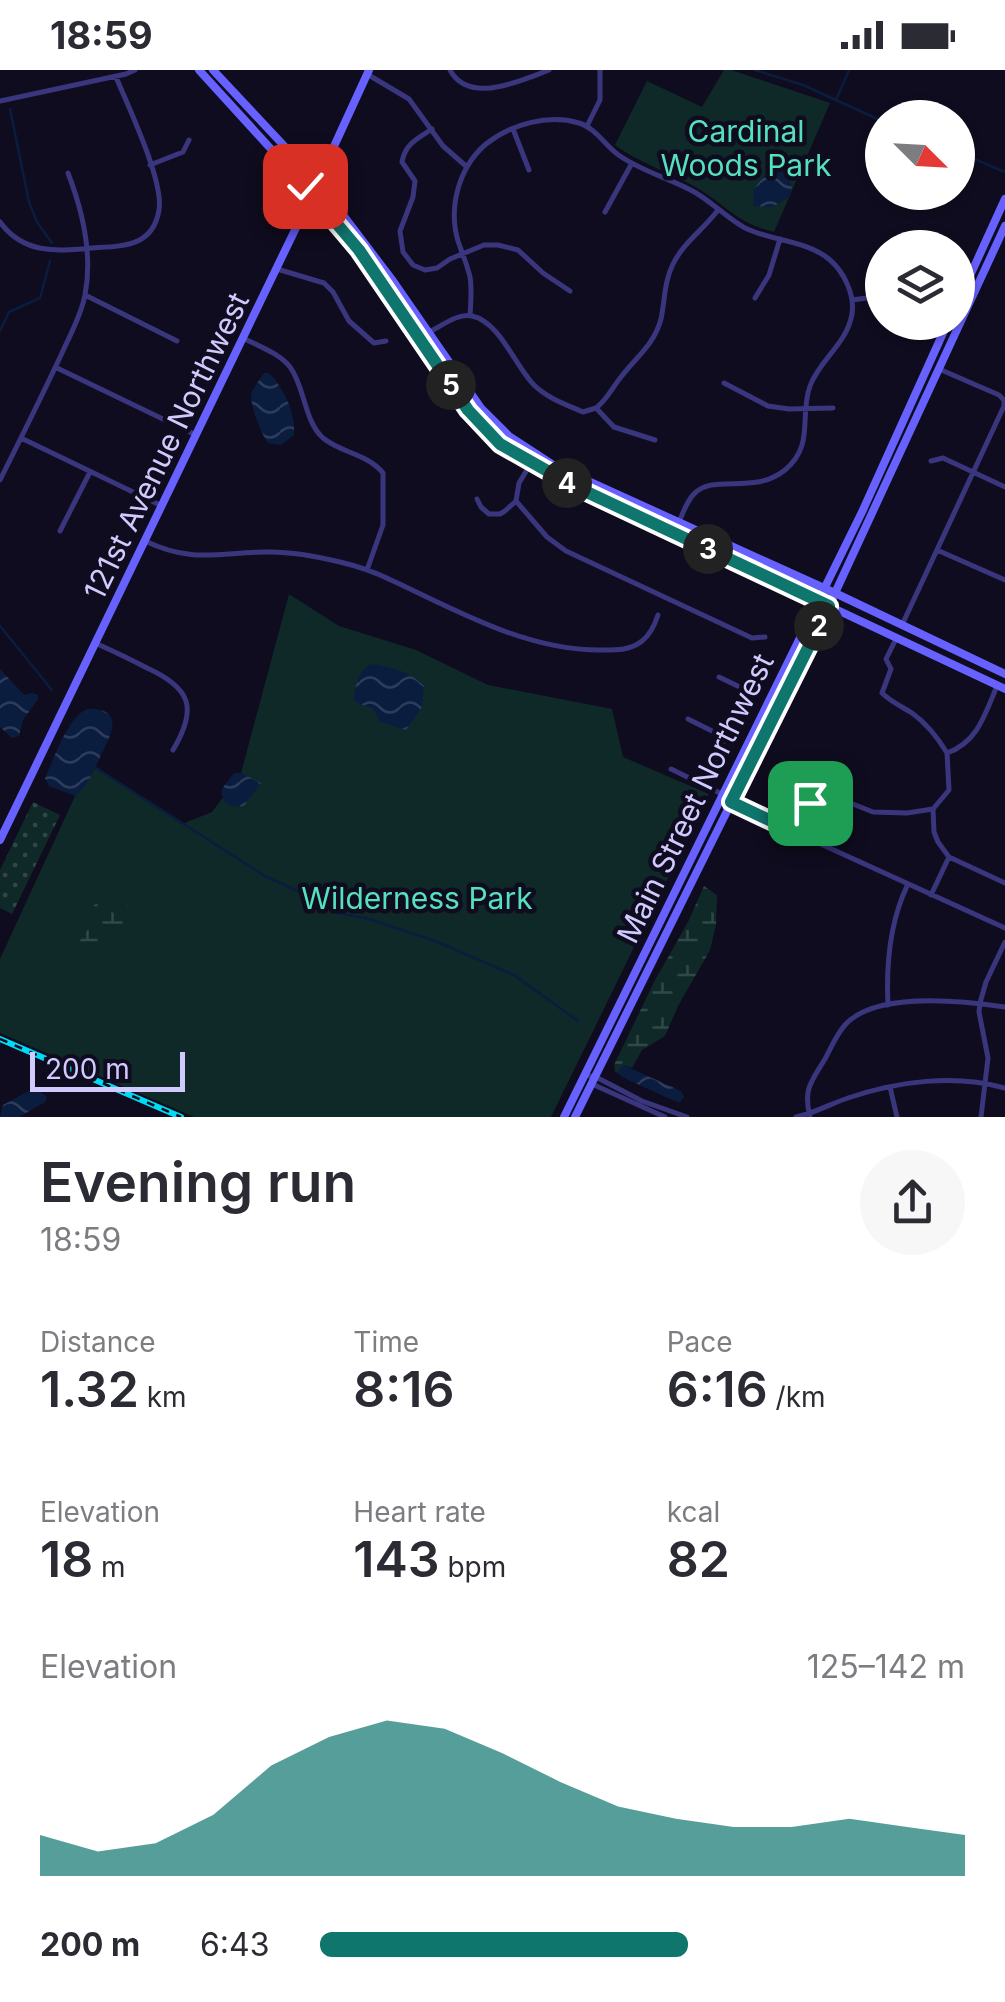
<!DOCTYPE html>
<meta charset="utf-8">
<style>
body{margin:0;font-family:Inter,sans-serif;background:#f7f7f7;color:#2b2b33;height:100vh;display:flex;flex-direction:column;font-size:38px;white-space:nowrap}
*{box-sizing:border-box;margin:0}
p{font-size:32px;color:#7c7c81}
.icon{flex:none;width:55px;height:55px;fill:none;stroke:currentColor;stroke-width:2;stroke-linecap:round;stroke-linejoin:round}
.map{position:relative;height:1047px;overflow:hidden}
.drawer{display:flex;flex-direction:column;background:#fff;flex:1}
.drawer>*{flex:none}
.needle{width:65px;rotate:114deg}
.controls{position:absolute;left:865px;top:30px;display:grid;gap:20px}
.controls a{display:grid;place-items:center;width:110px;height:110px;border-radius:50%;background:#fff;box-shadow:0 2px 8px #0004;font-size:50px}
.scale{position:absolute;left:30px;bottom:25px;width:155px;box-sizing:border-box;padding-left:10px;border:5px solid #d0caff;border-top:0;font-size:28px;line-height:35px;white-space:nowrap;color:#d0caff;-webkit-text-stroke:8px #0f0c1f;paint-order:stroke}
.pin{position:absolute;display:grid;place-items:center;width:85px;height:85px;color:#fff;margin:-42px;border-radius:20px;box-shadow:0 5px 15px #0006}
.km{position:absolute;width:50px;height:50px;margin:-25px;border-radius:50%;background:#222;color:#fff;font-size:28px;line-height:50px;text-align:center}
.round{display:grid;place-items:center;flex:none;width:105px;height:105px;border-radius:52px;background:#f7f7f7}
.head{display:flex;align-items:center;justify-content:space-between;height:170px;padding:0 40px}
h1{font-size:55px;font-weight:600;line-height:75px}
.metrics{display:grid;grid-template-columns:repeat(3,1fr);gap:15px;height:170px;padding:10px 40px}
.metrics div{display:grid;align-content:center}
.metrics b{font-size:50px;font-weight:600}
.metrics small{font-size:28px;font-weight:400}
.metrics p{font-size:28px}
.chart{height:280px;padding:20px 40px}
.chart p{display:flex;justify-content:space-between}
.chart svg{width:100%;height:180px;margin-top:10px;fill:#0f766e;opacity:.7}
ul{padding:0 40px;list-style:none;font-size:32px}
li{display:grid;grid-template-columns:160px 120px 1fr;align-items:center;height:75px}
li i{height:25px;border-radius:12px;background:#0f766e}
.status{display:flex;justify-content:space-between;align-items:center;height:70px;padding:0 50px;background:#fff;direction:ltr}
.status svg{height:28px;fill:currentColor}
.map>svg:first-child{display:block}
.green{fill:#0f2928}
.wetland{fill:url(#wetland-marsh)}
.garden{fill:url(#garden-dots)}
.water{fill:url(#water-waves)}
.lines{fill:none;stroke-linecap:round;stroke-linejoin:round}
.stream{stroke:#0a1d3f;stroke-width:2.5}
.street{stroke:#39367e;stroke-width:5}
.secondary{stroke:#6661ff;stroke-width:8}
.rail-casing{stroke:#00daf5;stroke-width:6}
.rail{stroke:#0f0c1f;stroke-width:2.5;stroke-dasharray:8;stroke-linecap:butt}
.route-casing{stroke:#fff;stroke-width:20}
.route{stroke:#0f766e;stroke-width:12}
.labels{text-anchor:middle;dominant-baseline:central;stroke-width:9;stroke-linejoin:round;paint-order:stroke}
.park-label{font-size:30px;fill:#55e0be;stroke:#0f0c1f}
.street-label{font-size:30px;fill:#d0caff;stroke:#0f0c1f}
</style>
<div class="status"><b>18:59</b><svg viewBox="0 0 49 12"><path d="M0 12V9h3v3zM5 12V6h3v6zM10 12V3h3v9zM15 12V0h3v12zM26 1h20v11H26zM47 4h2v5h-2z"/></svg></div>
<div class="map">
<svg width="1005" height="1047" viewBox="0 0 1005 1047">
<defs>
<pattern id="wetland-marsh" width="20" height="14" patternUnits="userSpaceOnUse" patternTransform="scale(2.5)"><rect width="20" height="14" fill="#0f2928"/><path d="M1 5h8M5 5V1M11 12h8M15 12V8" fill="none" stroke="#314748"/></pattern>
<pattern id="garden-dots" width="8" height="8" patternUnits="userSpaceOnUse" patternTransform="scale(2.5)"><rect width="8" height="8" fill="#0f2928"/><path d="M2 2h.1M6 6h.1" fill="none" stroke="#314748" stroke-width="1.8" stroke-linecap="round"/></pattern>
<pattern id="water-waves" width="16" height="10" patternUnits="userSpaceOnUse" patternTransform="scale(2.5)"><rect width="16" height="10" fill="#0a1d3f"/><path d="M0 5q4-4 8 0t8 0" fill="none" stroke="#2d3c5c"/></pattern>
</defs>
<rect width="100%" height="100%" fill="#0f0c1f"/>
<path class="green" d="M724,0H731L830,33L774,162C737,153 729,138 699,119C672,103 641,94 615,75L647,11L702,37Z
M289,524L339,556L416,580L488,615L612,639L623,687L709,724L551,1047H194L0,963V889L75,726L95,698L182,754L212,742L241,703Z"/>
<path class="wetland" d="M704,816L717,825L716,855L710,880L678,936L665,966L642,980L632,998L623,995L618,1003L615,1002L614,995L654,912L688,852Z
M109,827C123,828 137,840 137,854L130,861L115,856L100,860L102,865L117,870C105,876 91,885 79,879V872L87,861L90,843L94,835Z"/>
<path class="garden" d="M33,732L60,745L12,844L0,838V800Z"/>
<path class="water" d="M774,93L779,94L782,101L786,99L787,101L792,118L790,127L772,137L753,136L754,119Z
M264,303H269C284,319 296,343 294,365L281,375L268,373C262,366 250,335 251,325C253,318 260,309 264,303Z
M372,594C393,598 408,600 424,616L422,637L406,660L380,652L373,639L354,631C355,617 358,599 372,594Z
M0,599L24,625L33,623L38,625V629L23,650L19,666L12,668L0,657Z
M87,639C125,638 112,663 101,685C94,700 88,716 75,726L49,716L45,708C54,689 67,648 87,639Z
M234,703H241L261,713L244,736C230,738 223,735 221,720Z
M623,995L681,1021L684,1027L679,1033L622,1007L618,1003Z
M31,1020H38L47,1027L45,1032L19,1047H0L3,1035Z"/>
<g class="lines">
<path class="stream" d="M755,0L803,15L882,51
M836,30L849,0
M10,39L29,132L37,152L52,173
M958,82L1005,102
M0,261L9,242L40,228L50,191
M0,556L52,620
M96,698L265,806L315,829L337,843L369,849L433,870L514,905L578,951"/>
<path class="street" d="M450,0C469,35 520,11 549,0
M367,4L409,29L443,76L467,97
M0,31L126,4L135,0
M587,56L600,30V0
M432,59C418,68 405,74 402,92L415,111L413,127L400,161L403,182L413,195L425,200L437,198L450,189L484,175H498L518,180L543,203L570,221
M513,59L529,100
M150,95L183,82L189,70
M605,142L632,93
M0,152C24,185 58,181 92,178C123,176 153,177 159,140C164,111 128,36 116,7
M277,199L324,213L333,222L349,251L374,273L386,271
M85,225L177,271
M755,228L769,205L780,169
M852,230L882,226
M470,245C471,232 472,219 470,207C467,194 462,183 458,171C448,137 459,97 486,74C511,54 548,44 579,53C596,58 606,77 620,86C643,102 672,109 696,123C713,133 727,148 745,158C771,171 807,170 830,190C844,202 855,225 852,244C847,274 820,289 810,316C799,346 815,375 785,400C753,426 713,402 693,425C686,433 683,443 679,452
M429,262C442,256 457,243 472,246C500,252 515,296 534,315C547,328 567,335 583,342L596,338
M243,268C258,276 279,283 290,297C305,317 304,351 323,368C341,383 368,384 383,403V455L367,500
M55,297L196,365
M724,313L768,336L789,339L833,338
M596,338C607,330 612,318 621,307C636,287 654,275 661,249C665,230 664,212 673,194C684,172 704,159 718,140
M596,338L614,357L655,370
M21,368L162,436
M931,391L943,388L1005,417
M0,410C21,368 42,326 62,283C70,265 81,246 85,225C93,184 83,142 68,103
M477,429L481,437L489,444H500L505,441L516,431L519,413L536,385
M516,431L547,467L566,481L752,568L765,567
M60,461L90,402
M145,471C191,493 217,483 264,482C289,481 316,486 340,492C357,496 375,502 391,510C456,540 525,580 599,580C614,580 630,581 642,571C650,565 655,554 658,545
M937,480L1005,510
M902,555L1004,336V330L999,325L939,299
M896,569L886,589L891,599L882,623C891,632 901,636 912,643C926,653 938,668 947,683
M95,573C113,581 130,589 147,598C191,618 198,638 173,680
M719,607L748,621
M688,649L726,668
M671,699L722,724
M703,714L753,612
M731,733L1005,858
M803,766L810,733L825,723L873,742L907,743L933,739
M949,787L1005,813
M931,825L949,787L938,772L934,762L933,739L949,720L947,683C978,672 985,644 997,616
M888,935C886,894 890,852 907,816
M584,1005L596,1007L642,1031L687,1047
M592,1014L665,1047
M890,1017L897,1047
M796,1047C815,1043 830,1034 848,1028C898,1011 954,1004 1005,1018
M810,1047C803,1019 811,1012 825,989C831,978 836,965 845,955C875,921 964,931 1005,937
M981,1047L988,988L979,942L980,933L986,912L1005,872"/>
<path class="secondary" d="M199,0L312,124L359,180L468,340C496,376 534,396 574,416L1005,619
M213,0L318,112L393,211L481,338L509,366L555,396L835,523L1005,604
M958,232L1005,129
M0,770L308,133L369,0
M564,1047L862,442L948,252
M575,1047L829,536L1005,156"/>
<defs>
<path id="rail" d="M0,969L181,1047"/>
</defs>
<use href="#rail" class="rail-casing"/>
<use href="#rail" class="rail"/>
</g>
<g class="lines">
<defs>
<path id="route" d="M305,116L359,180L468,340L500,374L574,416L829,536L731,732L803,766L810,733"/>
</defs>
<use href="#route" class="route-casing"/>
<use href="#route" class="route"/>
</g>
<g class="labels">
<g class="park-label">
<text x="746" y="61">Cardinal<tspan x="746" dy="34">Woods Park</tspan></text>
<text x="417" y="828">Wilderness Park</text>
</g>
<g class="street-label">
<text transform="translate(166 376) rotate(-64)">121st Avenue Northwest</text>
<text transform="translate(695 728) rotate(-64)">Main Street Northwest</text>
</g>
</g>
</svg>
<div class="controls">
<a><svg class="needle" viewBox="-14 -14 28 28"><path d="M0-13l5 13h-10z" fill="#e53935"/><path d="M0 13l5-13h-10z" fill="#7c7c81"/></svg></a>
<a><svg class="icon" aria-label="layers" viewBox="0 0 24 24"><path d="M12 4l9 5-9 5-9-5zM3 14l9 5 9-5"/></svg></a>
</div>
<div class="scale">200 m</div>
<div class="pin" style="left:810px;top:733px;background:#1e9e55"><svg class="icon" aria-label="arrive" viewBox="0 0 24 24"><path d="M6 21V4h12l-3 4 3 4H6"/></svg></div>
<div class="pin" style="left:305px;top:116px;background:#d93025"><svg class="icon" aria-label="check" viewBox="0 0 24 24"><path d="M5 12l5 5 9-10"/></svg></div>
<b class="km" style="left:819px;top:556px">2</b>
<b class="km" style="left:708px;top:479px">3</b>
<b class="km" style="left:567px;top:413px">4</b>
<b class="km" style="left:451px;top:315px">5</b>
</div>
<section class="drawer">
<div class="head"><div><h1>Evening run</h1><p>18:59</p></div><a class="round"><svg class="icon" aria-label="share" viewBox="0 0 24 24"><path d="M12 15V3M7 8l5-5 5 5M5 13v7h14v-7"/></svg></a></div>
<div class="metrics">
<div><p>Distance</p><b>1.32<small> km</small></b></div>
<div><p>Time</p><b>8:16</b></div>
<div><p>Pace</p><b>6:16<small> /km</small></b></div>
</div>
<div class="metrics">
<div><p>Elevation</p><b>18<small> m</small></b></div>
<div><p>Heart rate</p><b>143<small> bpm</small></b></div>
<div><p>kcal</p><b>82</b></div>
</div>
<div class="chart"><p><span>Elevation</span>125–142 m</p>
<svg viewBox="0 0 160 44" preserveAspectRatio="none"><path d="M0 44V34L10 38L20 36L30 29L40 17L50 10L60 6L70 8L80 14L90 21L100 27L110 30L120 32L130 32L140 30L150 32L160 34V44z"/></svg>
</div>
<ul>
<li><b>200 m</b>6:43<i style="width:57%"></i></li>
</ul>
</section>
